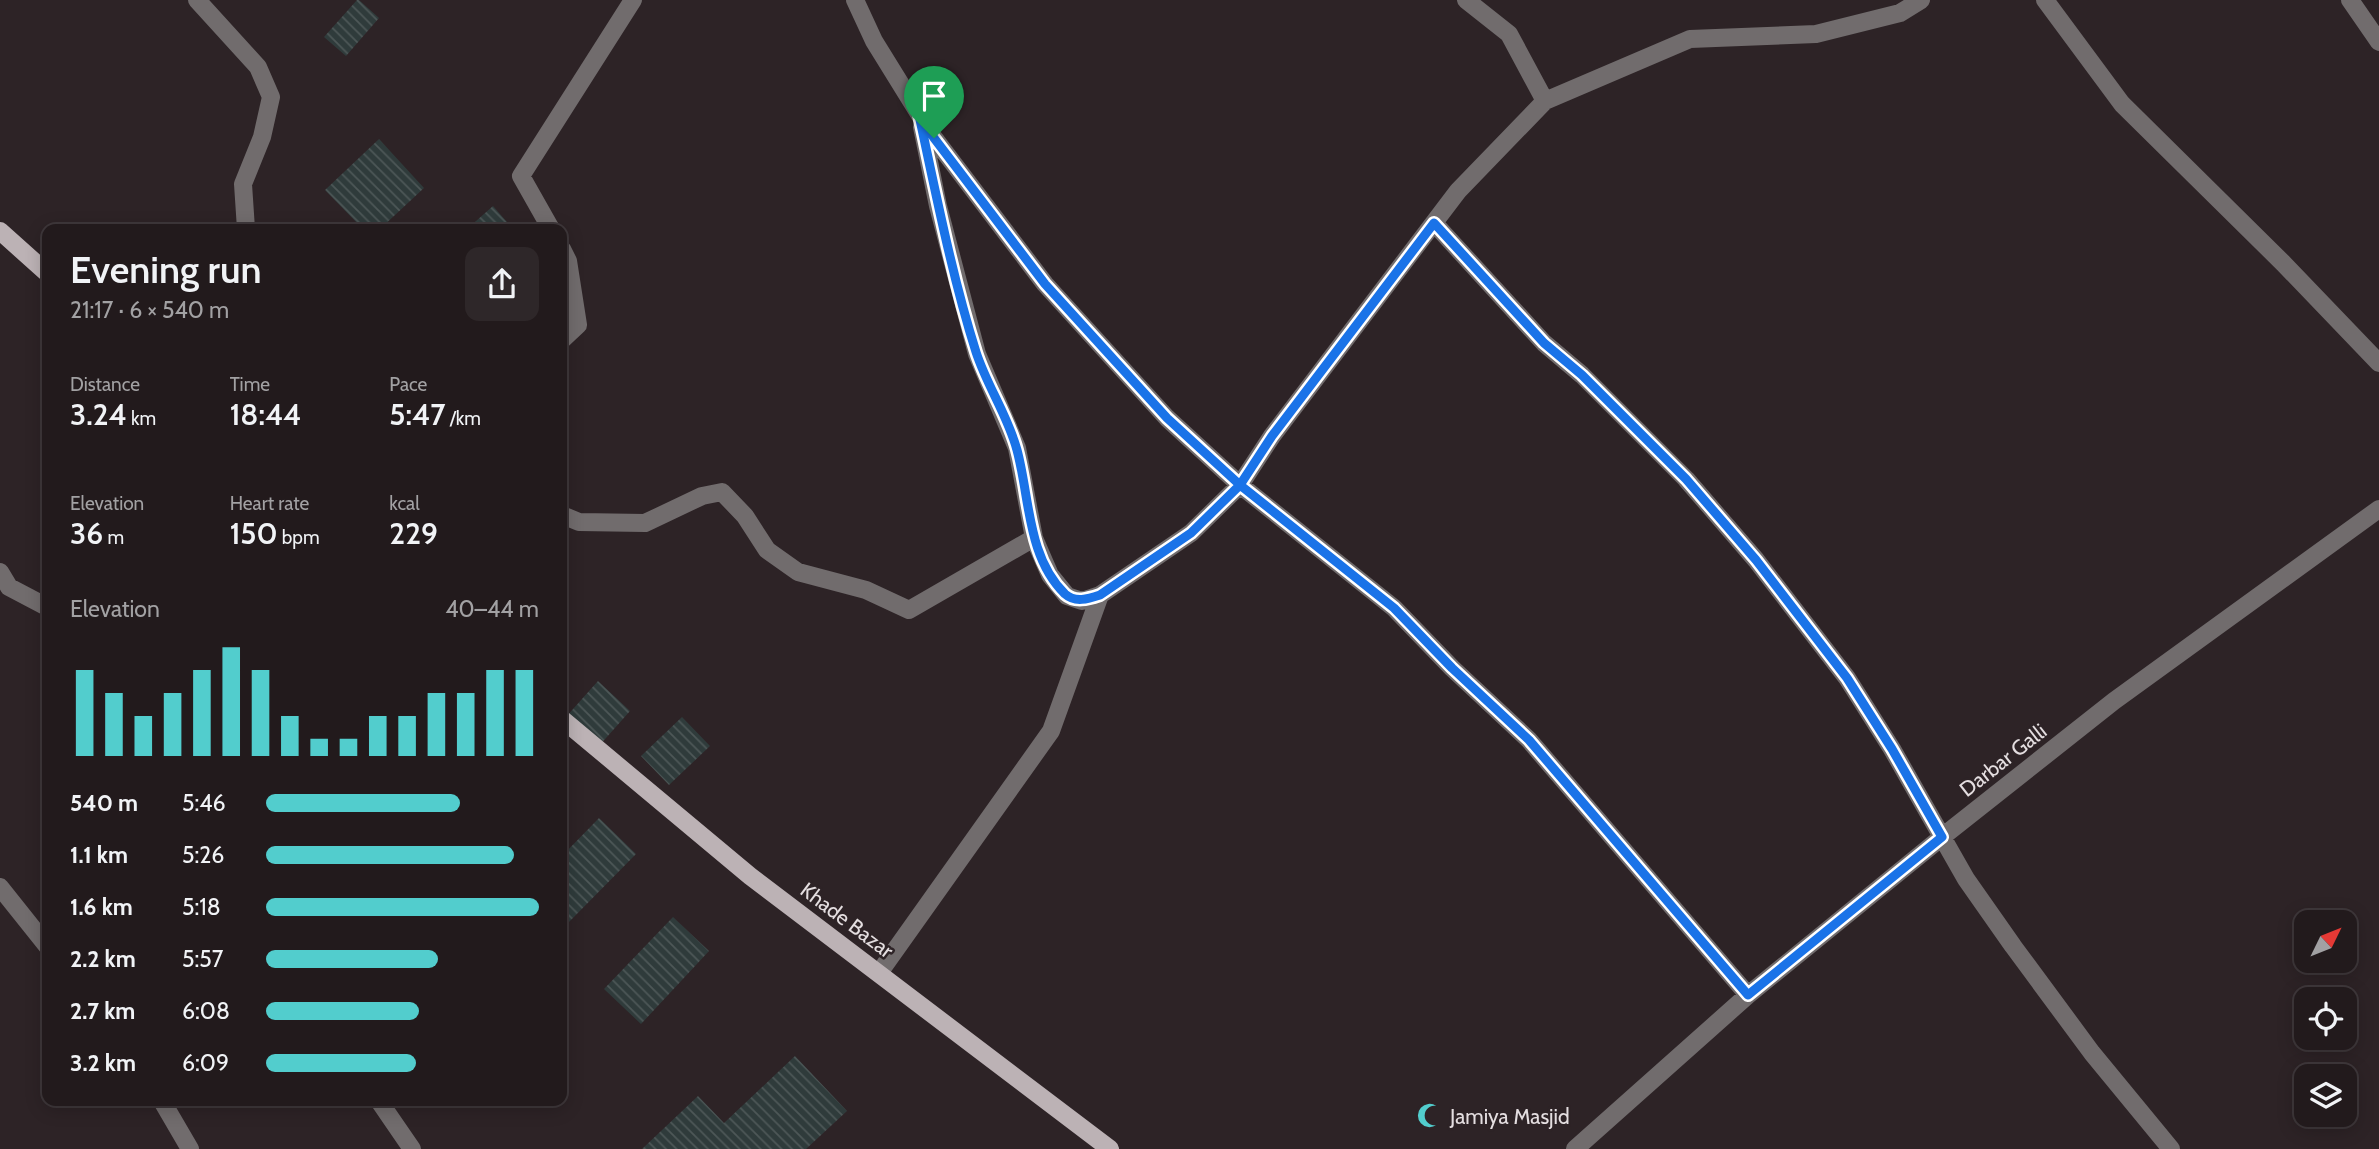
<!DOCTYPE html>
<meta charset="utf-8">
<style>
body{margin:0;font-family:Cabin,sans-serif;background:#2e2729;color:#f1f3f6;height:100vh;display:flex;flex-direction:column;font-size:26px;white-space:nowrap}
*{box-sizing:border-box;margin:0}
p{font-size:23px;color:#a2a1a3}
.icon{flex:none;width:38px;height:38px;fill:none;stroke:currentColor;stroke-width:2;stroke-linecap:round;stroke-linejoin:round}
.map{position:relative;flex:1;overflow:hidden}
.details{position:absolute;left:42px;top:224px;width:525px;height:882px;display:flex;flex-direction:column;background:#221a1c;border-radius:14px;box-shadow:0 4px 18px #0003,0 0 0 2px #3f383b}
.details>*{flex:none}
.needle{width:46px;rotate:47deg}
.controls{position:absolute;left:2294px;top:910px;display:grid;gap:14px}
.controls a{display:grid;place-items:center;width:63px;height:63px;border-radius:14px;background:#221a1c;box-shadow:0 4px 18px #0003,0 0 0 2px #3f383b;font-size:35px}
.pin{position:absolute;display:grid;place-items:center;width:60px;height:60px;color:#fff;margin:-72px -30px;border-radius:50% 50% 50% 0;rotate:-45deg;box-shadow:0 0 7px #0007}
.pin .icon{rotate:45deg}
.round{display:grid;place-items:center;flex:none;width:74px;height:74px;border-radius:14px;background:#2e2729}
.head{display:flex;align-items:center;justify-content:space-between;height:119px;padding:0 28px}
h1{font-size:38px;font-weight:600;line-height:52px}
.metrics{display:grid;grid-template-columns:repeat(3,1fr);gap:10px;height:119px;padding:7px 28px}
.metrics div{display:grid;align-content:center}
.metrics b{font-size:30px;font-weight:600}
.metrics small{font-size:19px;font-weight:400}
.metrics p{font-size:19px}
.chart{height:196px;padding:14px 28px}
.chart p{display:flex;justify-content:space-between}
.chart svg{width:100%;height:126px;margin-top:7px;stroke:#52cdcd;stroke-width:6}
ul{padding:0 28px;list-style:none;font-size:23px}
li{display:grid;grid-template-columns:112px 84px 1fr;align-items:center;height:52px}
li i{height:18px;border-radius:9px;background:#52cdcd}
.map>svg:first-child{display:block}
.building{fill:url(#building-back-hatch)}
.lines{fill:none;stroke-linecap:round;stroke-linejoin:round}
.minor{stroke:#716c6d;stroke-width:18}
.major{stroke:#bcb2b5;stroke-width:18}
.route-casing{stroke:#fff;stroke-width:14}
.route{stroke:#1a73e8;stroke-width:9}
.labels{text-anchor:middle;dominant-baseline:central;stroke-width:5;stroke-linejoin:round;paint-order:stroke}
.street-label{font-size:21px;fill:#e4dee0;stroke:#2d2326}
.poi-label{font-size:21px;fill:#e4dee0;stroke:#2d2326;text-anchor:start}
</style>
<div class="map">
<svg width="2379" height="1149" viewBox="0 0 2379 1149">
<defs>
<pattern id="building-back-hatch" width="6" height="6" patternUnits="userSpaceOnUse" patternTransform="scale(1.75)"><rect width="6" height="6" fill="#2f3b3b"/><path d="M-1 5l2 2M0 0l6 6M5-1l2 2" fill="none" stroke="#4d5757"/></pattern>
</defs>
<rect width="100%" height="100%" fill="#2d2326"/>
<path class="building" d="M357,0H359L379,18L346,56L324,37Z
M379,139L424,188L380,229H363L325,190Z
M493,206L513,229H467Z
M598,681L630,711L598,747L565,718Z
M682,717L710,746L669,785L641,756Z
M599,818L636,854L569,922L562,915V856Z
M673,917L709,951L641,1024L604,989Z
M795,1056L847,1111L806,1149H642L698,1096L724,1123Z"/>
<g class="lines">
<path class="minor" d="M197,0L258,67L271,97L262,137L243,184L246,229
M855,0L874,41L934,138L1045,284L1167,418L1240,485L1394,608L1452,668L1529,740L1748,995
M2045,0L2122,104L2283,263L2379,363
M2350,0L2379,42
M1545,101L1690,39L1816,34L1900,13L1921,0
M922,127L938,206L977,354L1017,448L1034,538L1050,575L1067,596L1082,601L1100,595L1191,533L1240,485L1272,436L1458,191L1545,101L1509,34L1466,0
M1434,223L1544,343L1582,375L1686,479L1756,560L1847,678L1892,749L1966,879L2013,946L2092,1053L2171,1149
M551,229L521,176L633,0
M562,249L568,261L578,325L562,340
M562,515L579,522L645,523L702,496L722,492L745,516L767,550L798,572L866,590L909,610L1034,538
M0,572L9,587L47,607
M0,887L47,946
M879,973L1051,731L1100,595
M162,1101L190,1149
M379,1101L412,1149
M1575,1149L1748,995L1942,837L2114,701L2379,509"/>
<path class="major" d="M0,231L47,273
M562,719L750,876L1110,1149"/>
</g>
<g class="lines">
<defs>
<path id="route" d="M934,138L919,115C936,194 952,276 976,352C987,386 1008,416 1017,450C1030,498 1027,557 1065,594C1075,603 1088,599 1100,595L1191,533L1240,485L1394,608L1452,668L1529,740L1748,995L1942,837L1892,749L1847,678L1756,560L1686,479L1582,375L1544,343L1434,223L1272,436L1240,485L1167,418L1045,284L934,138"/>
</defs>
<use href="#route" class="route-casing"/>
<use href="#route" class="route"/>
</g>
<defs>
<symbol id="mosque-bare" viewBox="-9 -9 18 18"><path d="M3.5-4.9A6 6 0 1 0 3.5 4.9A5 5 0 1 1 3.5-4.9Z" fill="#52cdcd" stroke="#2d2326" stroke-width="2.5" paint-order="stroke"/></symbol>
</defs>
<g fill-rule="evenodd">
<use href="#mosque-bare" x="1412" y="1098" width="35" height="35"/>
</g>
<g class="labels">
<g class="street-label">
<text transform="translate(2003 760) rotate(-38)">Darbar Galli</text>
<text transform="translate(847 920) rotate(37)">Khade Bazar</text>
</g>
<g class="poi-label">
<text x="1450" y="1116">Jamiya Masjid</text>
</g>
</g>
</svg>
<div class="controls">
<a><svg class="needle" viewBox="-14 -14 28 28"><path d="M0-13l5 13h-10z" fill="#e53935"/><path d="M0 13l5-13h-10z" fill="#a2a1a3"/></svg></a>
<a><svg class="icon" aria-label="locate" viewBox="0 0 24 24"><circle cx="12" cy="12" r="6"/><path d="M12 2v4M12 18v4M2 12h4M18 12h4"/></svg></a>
<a><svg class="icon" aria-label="layers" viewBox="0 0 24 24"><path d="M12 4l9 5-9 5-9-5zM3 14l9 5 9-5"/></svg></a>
</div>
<div class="pin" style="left:934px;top:138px;background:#1e9e55"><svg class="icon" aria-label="arrive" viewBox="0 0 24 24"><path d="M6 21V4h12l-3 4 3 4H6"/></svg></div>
<section class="details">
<div class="head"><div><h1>Evening run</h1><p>21:17 · 6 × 540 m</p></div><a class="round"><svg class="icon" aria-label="share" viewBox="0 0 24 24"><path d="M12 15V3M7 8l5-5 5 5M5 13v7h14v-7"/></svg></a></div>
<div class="metrics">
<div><p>Distance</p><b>3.24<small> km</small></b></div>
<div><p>Time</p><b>18:44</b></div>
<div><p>Pace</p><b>5:47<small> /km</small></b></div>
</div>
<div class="metrics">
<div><p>Elevation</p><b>36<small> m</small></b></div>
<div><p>Heart rate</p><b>150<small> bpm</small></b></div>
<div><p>kcal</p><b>229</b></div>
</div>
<div class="chart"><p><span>Elevation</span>40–44 m</p>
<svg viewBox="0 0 160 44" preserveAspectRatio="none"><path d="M5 44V14M15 44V22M25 44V30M35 44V22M45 44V14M55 44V6M65 44V14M75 44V30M85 44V38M95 44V38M105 44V30M115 44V30M125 44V22M135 44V22M145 44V14M155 44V14"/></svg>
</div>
<ul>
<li><b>540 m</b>5:46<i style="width:71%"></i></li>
<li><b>1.1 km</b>5:26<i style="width:91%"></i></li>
<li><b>1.6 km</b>5:18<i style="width:100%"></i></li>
<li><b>2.2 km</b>5:57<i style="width:63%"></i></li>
<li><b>2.7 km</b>6:08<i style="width:56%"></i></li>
<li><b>3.2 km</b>6:09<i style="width:55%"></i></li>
</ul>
</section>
</div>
